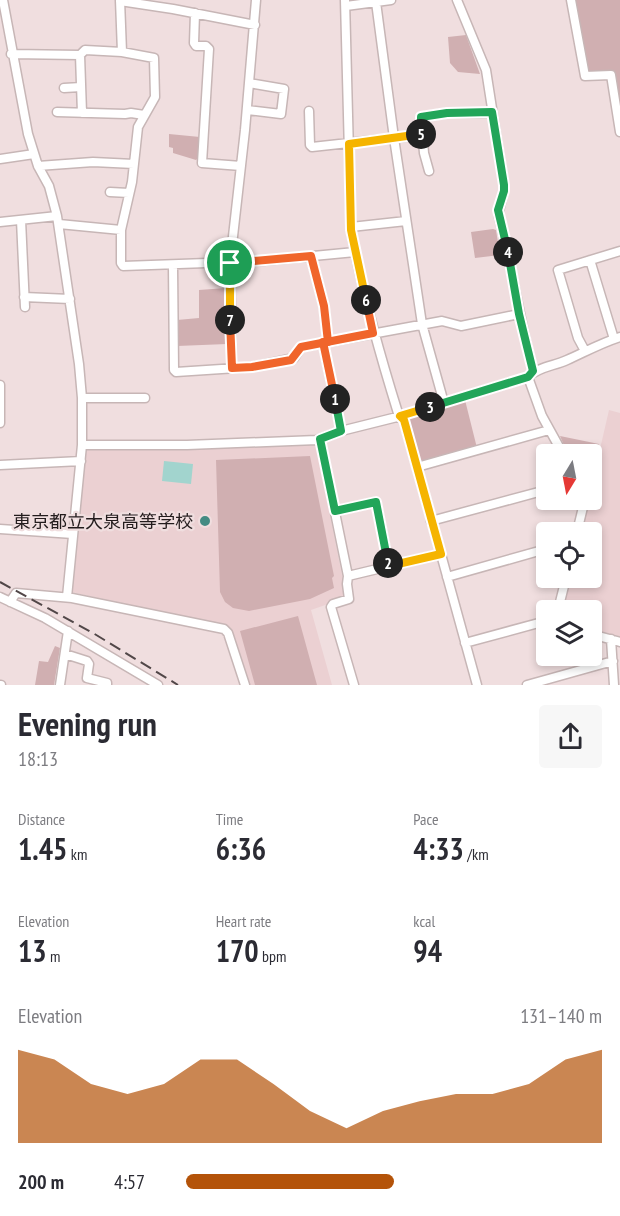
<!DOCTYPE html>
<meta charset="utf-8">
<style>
body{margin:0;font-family:"PT Sans Narrow","Noto Sans JP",sans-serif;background:#f7f7f7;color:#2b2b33;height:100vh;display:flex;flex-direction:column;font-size:22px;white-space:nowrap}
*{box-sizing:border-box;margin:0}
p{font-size:20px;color:#7c7c81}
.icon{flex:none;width:33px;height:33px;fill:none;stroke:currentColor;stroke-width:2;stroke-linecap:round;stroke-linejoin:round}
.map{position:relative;height:685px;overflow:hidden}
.details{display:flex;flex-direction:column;background:#fff;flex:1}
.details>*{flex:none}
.needle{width:39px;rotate:190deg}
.tools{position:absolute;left:536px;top:444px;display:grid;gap:12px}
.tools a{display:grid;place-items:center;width:66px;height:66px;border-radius:6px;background:#fff;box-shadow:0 3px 9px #0003;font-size:30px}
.pin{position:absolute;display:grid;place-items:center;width:51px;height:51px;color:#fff;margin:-26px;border:3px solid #fff;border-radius:50%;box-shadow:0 2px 6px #0007}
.km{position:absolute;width:30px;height:30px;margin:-15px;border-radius:50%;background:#222;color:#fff;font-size:16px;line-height:30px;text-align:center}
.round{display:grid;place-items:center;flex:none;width:63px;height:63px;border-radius:6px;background:#f7f7f7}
.head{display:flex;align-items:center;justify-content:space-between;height:102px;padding:0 18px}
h1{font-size:33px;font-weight:700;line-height:45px}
.metrics{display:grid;grid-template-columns:repeat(3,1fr);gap:9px;height:102px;padding:6px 18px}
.metrics div{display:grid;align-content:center}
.metrics b{font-size:30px;font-weight:700}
.metrics small{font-size:16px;font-weight:400}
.metrics p{font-size:16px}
.chart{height:168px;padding:12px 18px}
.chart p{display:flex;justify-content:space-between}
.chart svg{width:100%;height:108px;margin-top:6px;fill:#b45309;opacity:.7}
ul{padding:0 18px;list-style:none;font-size:20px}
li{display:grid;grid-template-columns:96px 72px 1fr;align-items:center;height:45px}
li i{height:15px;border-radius:8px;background:#b45309}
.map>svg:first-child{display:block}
.built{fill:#ebd0d2}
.green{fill:#d0afb1}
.water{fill:#a2d4ce}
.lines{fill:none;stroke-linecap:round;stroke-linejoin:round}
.minor-casing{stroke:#c7b6b6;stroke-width:11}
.minor{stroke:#fff;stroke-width:8}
.rail{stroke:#514748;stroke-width:2;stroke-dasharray:12 6;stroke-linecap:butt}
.split-1-casing{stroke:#fff;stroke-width:12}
.split-2-casing{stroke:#fff;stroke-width:12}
.split-3-casing{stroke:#fff;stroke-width:12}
.split-4-casing{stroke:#fff;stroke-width:12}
.split-5-casing{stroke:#fff;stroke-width:12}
.split-6-casing{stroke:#fff;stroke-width:12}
.split-7-casing{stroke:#fff;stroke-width:12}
.split-8-casing{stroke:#fff;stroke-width:12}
.split-1{stroke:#f0652b;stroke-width:8}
.split-2{stroke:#22a559;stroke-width:8}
.split-3{stroke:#f5b400;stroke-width:8}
.split-4{stroke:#22a559;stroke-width:8}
.split-5{stroke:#22a559;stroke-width:8}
.split-6{stroke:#f5b400;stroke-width:8}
.split-7{stroke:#f0652b;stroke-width:8}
.split-8{stroke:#f5b400;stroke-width:8}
.poi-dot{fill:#448b83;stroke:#f0dedf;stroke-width:2}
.labels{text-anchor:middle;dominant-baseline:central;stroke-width:4.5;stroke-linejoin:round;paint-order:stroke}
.poi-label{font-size:18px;fill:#231c1d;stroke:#f0dedf;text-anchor:end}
</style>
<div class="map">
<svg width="620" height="685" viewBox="0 0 620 685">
<rect width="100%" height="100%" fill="#f0dedf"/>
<path class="built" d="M609,410L620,413V637L591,630V610H562L570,578H591V532H581L588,500H591V488Z
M312,444L316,446L346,595L345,598L311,610L332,685H248L229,628L72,592L84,450L87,448Z"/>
<path class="green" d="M574,0H620V112L613,70L587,72Z
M466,35L480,74L458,72L450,63L448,37Z
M169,134L200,137L199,157L196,160L173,153V148L169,147Z
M493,229L496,230L500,255L475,258L471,232Z
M226,288L227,344L177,346V320L199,318V290Z
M465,400L477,448L419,463L406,417Z
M560,436L599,444L591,479V454H568Z
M310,456L334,576L332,578L334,588L310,599L249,611L233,608L225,602L220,592L216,460Z
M298,616L317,685H255L240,631Z
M55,646L60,648L54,685H35L39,661L48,662Z"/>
<path class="water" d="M164,461L193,464L191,484L162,481Z"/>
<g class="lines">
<defs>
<path id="minor" d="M3,0L28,134L38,166L49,186L57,216L79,364L82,398V445L67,597
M120,0L122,52
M345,0L351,230C362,292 379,352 398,413L404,420L477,685
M457,0L486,70L504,185C505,196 498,205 499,217C512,268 520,320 533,371
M571,0L585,76L611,75L620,132
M120,1L173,9L255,25
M376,2L394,138L422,324L444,403
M346,6L391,0
M195,13L194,43L196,46H206L209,49L202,163L241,166
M11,54L80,55L85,50L122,52L154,58L155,97L138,127L132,182L121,230V263L123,266L261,261L355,252
M80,55L82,113
M64,88L81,87
M247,110L281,114L284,89L249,83
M309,111L310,145L312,147L421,135
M57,112L125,114L131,113L144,115
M0,159L34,154
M38,166L93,162L134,164
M429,171L424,153L421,117L447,113H492
M110,192L129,193
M21,220L25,307
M0,222L57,216
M59,224L121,230
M351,227L406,221
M311,256L324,306L328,342
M590,260L614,339
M173,266L174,370L176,372L252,367L294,358L301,347L442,321L461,326L519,314
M24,297L70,299
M323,342L341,431
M585,351L578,338L558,270L620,251
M232,368L230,263L245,130L256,0
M528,377L542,416L563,454
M0,385V423
M82,398H145
M320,439L348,576L347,584L349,599L333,604L331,607L354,685
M82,445H187L317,440L341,431L401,416L528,377C538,367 554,366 567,360C585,352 601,343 620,337
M0,465L81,461
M417,467L549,430
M335,511L376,502L389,566
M431,521L546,490
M0,529L73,534
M577,532L584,503L583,500
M348,576L440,554
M447,577L546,549
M0,597L45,618L158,685
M10,602L16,593L72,598L224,629L228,633L245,685
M558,610L566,578
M591,634L620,642
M611,639L614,685
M465,643L546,621
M65,654L87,661L89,664L87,678L107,683V685
M0,685H1
M60,685L68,631
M527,685L613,661"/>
</defs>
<use href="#minor" class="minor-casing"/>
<use href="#minor" class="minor"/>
<path class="rail" d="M0,582L93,633L178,685"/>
</g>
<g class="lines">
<defs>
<path id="split-1" d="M230,263L311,256L324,306L328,342H323L335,399"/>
<path id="split-2" d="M335,399L341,431L320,439L335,511L376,502L388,563"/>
<path id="split-3" d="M388,563L389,566L441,554L404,420L400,416L430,407"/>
<path id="split-4" d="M430,407L528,377L533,371L519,314L508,252"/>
<path id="split-5" d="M421,134V117L447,113L492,112L504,185V191L498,210L508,252"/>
<path id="split-6" d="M366,300L351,230L349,144L421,134"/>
<path id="split-7" d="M230,320L232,368L252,367L291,360L301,347L373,333L366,300"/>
<path id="split-8" d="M230,263V320"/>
</defs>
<use href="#split-1" class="split-1-casing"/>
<use href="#split-2" class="split-2-casing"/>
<use href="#split-3" class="split-3-casing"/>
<use href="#split-4" class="split-4-casing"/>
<use href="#split-5" class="split-5-casing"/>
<use href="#split-6" class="split-6-casing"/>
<use href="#split-7" class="split-7-casing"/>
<use href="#split-8" class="split-8-casing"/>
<use href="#split-1" class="split-1"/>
<use href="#split-2" class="split-2"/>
<use href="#split-3" class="split-3"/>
<use href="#split-4" class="split-4"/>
<use href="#split-5" class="split-5"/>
<use href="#split-6" class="split-6"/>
<use href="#split-7" class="split-7"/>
<use href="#split-8" class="split-8"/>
</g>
<circle class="poi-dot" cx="205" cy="521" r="6"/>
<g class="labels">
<g class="poi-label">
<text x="193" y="521">東京都立大泉高等学校</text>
</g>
</g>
</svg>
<div class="tools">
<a><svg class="needle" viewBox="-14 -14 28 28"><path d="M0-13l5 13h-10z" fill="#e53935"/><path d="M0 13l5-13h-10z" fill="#7c7c81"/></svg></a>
<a><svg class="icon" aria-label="locate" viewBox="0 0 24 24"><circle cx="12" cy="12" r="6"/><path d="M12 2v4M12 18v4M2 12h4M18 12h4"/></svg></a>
<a><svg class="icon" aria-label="layers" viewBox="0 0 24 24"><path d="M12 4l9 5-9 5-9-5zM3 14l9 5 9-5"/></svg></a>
</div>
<div class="pin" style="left:230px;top:263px;background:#1e9e55"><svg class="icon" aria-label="arrive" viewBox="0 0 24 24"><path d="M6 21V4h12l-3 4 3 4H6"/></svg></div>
<b class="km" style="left:335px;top:399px">1</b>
<b class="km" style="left:388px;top:563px">2</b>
<b class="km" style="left:430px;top:407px">3</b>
<b class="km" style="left:508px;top:252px">4</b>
<b class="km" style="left:421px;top:134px">5</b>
<b class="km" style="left:366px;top:300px">6</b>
<b class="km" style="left:230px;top:320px">7</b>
</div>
<section class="details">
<div class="head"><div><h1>Evening run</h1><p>18:13</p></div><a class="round"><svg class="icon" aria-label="share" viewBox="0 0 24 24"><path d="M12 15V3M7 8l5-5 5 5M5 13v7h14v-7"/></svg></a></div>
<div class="metrics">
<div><p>Distance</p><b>1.45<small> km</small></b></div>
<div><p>Time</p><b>6:36</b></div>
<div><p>Pace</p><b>4:33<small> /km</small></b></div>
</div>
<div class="metrics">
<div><p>Elevation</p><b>13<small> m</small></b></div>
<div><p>Heart rate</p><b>170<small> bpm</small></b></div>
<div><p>kcal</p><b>94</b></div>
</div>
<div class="chart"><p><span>Elevation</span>131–140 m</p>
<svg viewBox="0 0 160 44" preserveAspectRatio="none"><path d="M0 44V6L10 10L20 20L30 24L40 20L50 10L60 10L70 20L80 31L90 38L100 31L110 27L120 24L130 24L140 20L150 10L160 6V44z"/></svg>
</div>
<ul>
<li><b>200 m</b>4:57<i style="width:50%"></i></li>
</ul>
</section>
